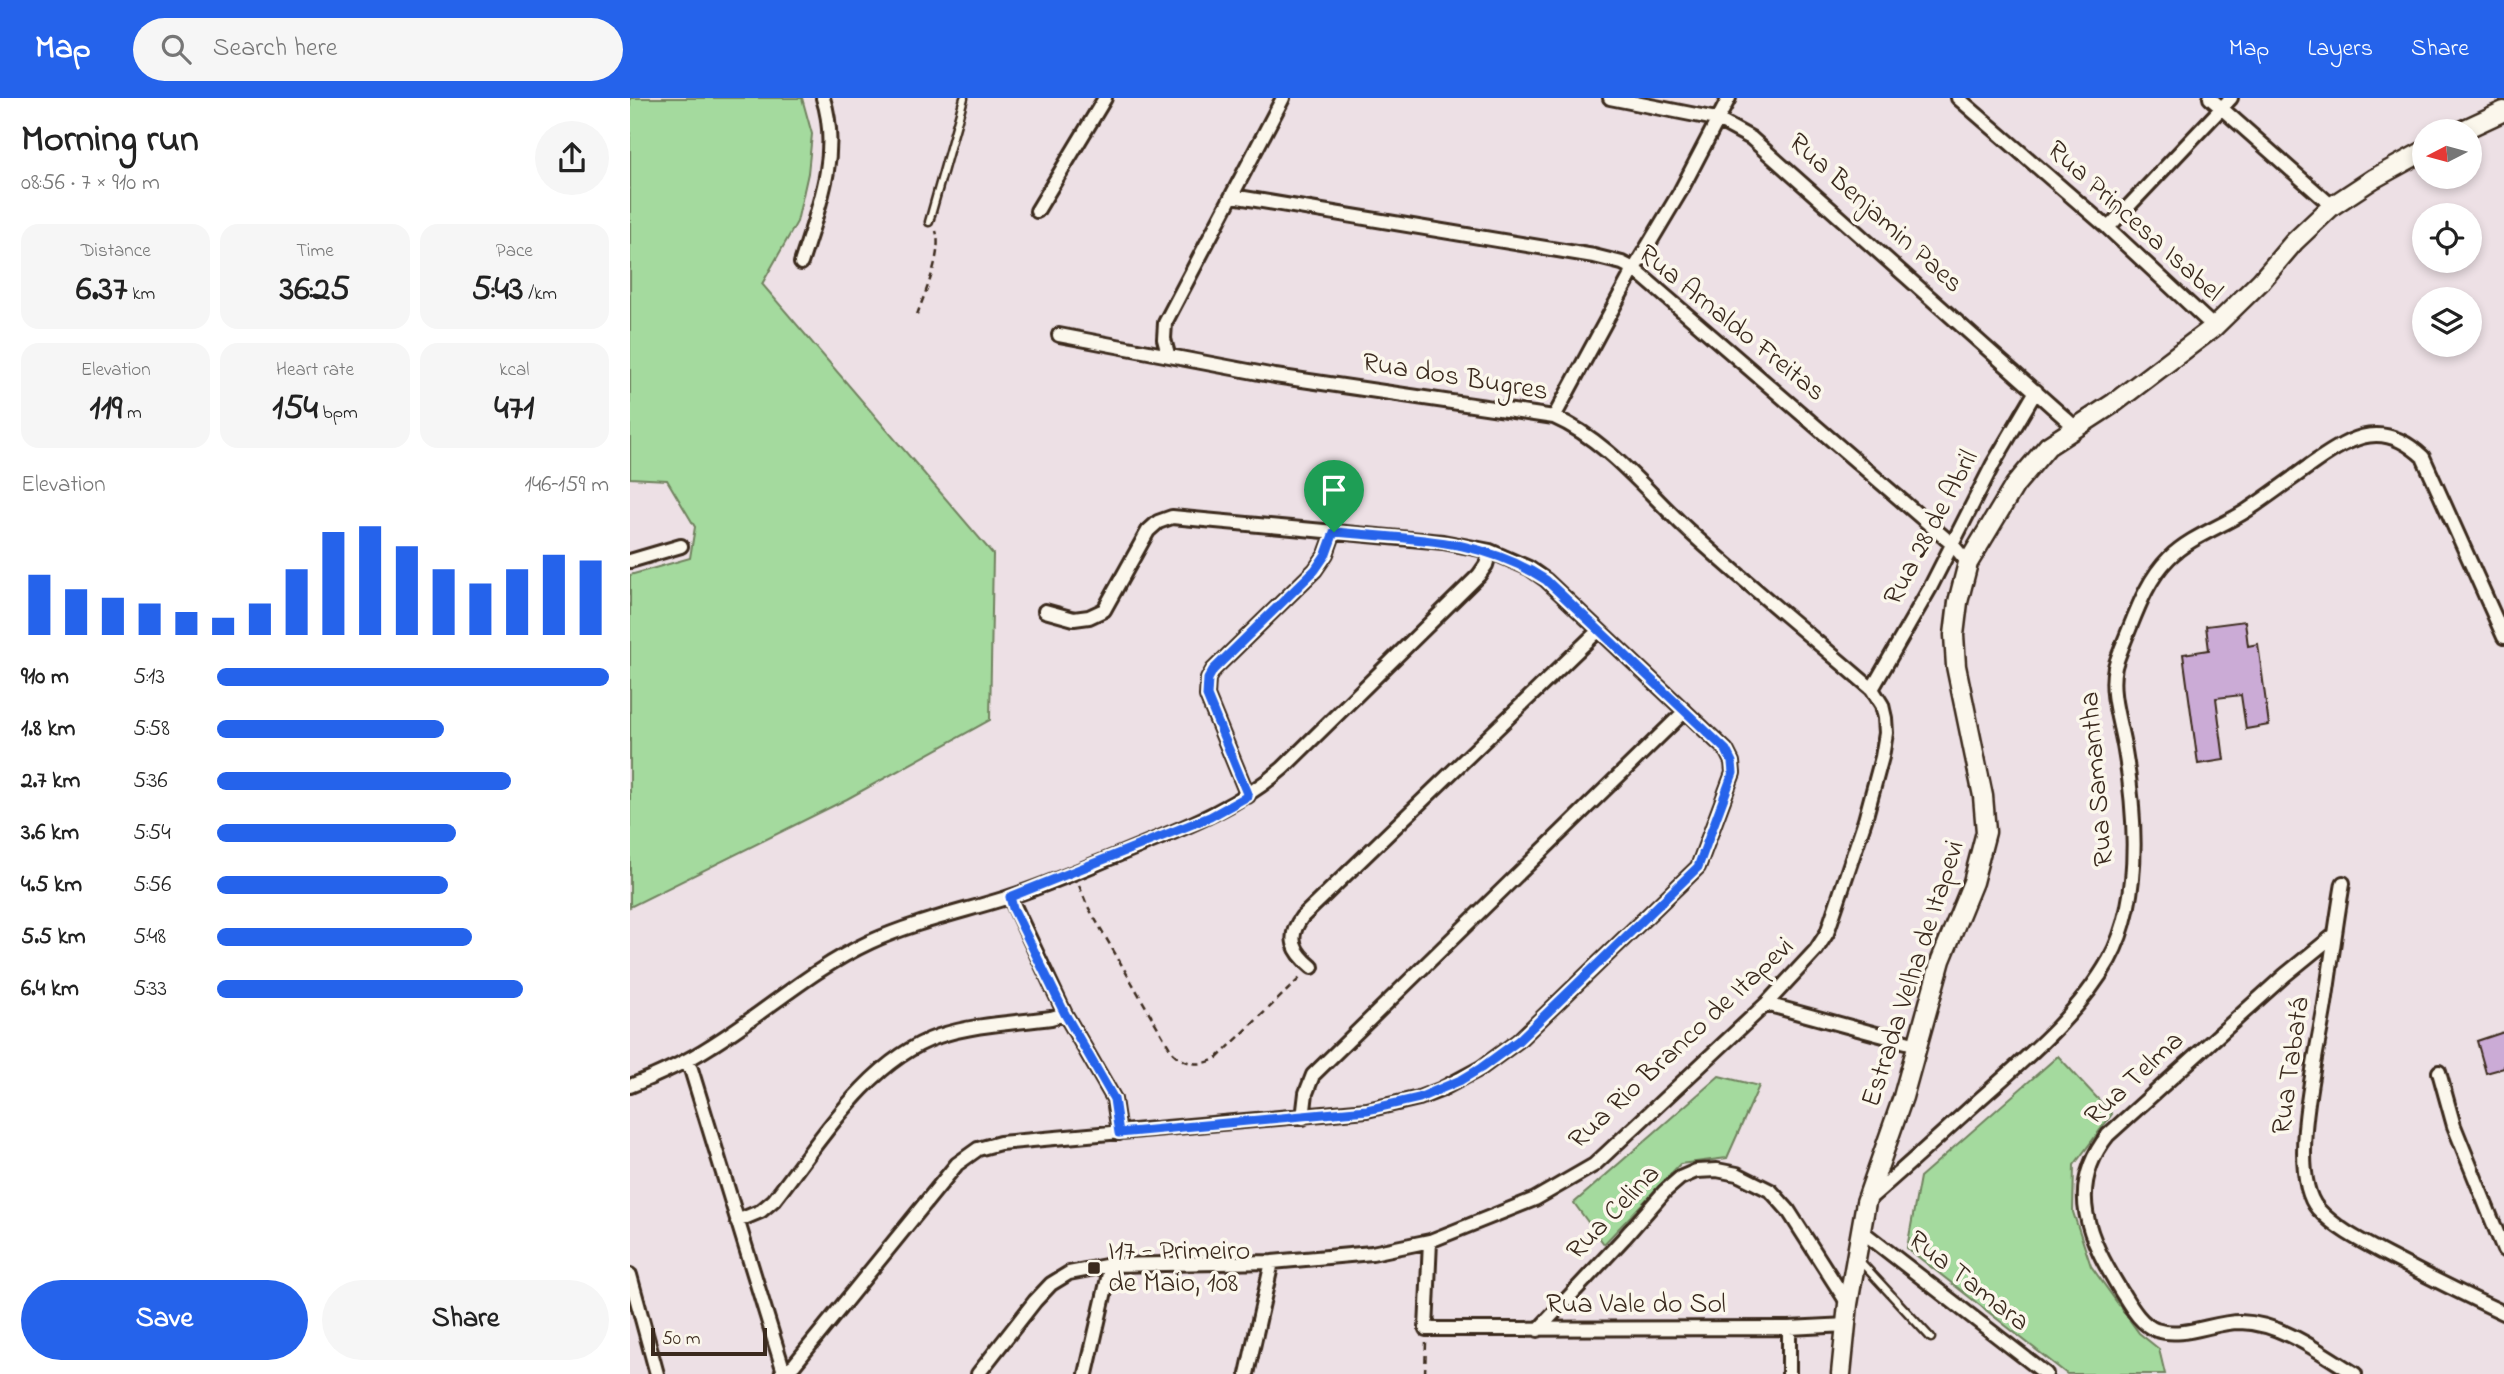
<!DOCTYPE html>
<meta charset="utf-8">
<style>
body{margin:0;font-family:"Indie Flower",sans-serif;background:#f6f6f6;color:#222;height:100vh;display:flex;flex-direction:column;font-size:26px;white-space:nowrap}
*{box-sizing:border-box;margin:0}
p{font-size:23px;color:#767676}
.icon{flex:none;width:38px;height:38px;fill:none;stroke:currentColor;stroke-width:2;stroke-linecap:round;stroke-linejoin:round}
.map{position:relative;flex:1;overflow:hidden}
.panel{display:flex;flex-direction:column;background:#fff;width:630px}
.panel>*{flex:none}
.needle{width:46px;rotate:264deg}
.controls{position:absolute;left:1782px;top:21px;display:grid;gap:14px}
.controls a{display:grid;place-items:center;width:70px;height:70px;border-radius:50%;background:#fff;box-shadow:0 4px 10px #0003;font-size:35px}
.scale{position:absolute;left:21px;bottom:18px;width:116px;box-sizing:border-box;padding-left:7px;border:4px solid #3b2a1e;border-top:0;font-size:19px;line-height:24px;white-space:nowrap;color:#3b2a1e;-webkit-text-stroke:5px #fbf7ec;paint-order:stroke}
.pin{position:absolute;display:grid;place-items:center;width:60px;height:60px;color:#fff;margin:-72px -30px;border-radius:50% 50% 50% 0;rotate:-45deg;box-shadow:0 0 7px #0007}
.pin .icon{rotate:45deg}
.round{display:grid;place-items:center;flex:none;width:74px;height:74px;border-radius:37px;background:#f6f6f6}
.head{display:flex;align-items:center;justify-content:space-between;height:119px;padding:0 21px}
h1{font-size:38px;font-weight:700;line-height:52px}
.figures{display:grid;grid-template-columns:repeat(3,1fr);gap:10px;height:119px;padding:7px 21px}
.figures div{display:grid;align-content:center;border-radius:18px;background:#f6f6f6;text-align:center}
.figures b{font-size:35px;font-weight:700}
.figures small{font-size:19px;font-weight:400}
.figures p{font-size:19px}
.chart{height:196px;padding:14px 21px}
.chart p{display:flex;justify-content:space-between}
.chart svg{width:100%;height:126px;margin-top:7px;stroke:#2563eb;stroke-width:6}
.action{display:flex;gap:14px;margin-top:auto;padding:14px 21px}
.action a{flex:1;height:80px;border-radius:42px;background:#2563eb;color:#fff;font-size:28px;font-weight:700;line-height:80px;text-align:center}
.action a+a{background:#f6f6f6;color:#222}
ul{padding:0 21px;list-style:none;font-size:23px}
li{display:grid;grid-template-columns:112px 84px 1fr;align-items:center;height:52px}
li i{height:18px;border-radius:9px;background:#2563eb}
header{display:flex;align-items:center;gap:42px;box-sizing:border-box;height:98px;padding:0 35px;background:#2563eb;color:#fff}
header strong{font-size:33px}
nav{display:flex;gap:38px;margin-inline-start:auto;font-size:24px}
.search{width:490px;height:63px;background:#f6f6f6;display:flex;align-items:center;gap:18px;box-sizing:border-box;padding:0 24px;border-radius:38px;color:#767676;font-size:26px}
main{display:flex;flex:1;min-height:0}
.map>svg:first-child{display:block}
.green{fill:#a4da9e;stroke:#70825e;stroke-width:2}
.building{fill:#cbabd6;stroke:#3b2a1e;stroke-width:2}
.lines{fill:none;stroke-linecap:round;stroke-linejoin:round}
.lane-casing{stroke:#3b2a1e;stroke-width:11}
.street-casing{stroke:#3b2a1e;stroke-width:18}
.secondary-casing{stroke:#3b2a1e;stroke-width:23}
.path{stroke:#3b2a1e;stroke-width:2.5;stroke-dasharray:7 5;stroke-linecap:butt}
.lane{stroke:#fbf7ec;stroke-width:6}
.street{stroke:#fbf7ec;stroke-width:12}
.secondary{stroke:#fbf7ec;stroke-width:18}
.route-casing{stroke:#fff;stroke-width:14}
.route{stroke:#2563eb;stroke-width:9}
.poi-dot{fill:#3b2a1e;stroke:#fbf7ec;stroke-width:2.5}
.labels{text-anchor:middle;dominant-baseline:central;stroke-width:7;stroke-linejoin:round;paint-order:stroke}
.street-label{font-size:28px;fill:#3b2a1e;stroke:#fbf7ec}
.poi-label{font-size:28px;fill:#3b2a1e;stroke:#fbf7ec;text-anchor:start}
</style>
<header>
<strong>Map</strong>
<div class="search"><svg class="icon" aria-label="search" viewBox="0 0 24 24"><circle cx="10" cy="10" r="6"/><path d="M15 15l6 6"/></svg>Search here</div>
<nav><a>Map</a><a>Layers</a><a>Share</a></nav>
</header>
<main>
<section class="panel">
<div class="head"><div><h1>Morning run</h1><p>08:56 · 7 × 910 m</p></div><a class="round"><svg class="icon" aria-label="share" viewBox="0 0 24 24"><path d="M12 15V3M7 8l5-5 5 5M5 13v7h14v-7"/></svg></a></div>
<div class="figures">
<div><p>Distance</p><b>6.37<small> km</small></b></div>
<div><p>Time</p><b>36:25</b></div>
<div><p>Pace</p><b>5:43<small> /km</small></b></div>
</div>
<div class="figures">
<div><p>Elevation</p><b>119<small> m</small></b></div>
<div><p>Heart rate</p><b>154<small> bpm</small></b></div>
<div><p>kcal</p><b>471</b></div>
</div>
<div class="chart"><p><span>Elevation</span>146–159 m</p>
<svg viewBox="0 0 160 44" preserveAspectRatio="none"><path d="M5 44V23M15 44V28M25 44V31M35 44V33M45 44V36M55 44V38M65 44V33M75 44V21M85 44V8M95 44V6M105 44V13M115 44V21M125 44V26M135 44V21M145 44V16M155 44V18"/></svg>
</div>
<ul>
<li><b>910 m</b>5:13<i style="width:100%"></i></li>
<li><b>1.8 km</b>5:58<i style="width:58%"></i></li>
<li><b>2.7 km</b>5:36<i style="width:75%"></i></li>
<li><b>3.6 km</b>5:54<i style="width:61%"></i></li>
<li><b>4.5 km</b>5:56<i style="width:59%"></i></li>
<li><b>5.5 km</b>5:48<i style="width:65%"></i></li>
<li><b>6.4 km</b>5:33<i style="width:78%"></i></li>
</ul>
<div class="action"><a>Save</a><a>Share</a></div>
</section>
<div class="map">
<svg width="1874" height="1276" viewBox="0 0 1874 1276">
<rect width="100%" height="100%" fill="#ede0e5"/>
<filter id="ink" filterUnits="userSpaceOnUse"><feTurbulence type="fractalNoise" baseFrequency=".0143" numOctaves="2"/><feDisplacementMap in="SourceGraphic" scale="14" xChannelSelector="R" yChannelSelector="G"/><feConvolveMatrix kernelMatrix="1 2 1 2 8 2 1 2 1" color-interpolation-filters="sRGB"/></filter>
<g filter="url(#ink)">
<path class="green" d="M0,0H172L182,36L178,75L167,124L132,186L363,456L360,622L217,701L0,809V477L60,460L65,429L37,382L0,380Z
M1428,958L1482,1016L1444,1067L1443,1114L1461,1168L1509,1235L1529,1251L1535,1276H1437L1277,1150L1290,1079Z
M1089,978L1129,988L1097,1060L1050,1066L974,1146L944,1105Z"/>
<path class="building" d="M1615,523L1618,548L1628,546L1639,627L1616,631L1611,597L1586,600L1594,662L1568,666L1553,556L1579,552L1576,528Z
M1874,934V970L1856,975L1847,943Z"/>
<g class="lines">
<defs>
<path id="lane" d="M299,124L334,0
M1229,1162L1301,1240"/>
<path id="street" d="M980,0L1086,21L1121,40L1445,329
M1328,0L1478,130L1584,229
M1580,0L1702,108
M602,98L964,158L992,165L1004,171L1322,446L1338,465
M407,113L475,0
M1478,130L1601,0
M171,165C188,112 211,55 193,0
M538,256L534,241L535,225L653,0
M924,319L1004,171L1050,94L1099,0
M0,463L51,448
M1242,591L1300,490L1363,366L1406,293
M618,698L577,598L578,581L583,572L685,472L696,456L704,434
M1713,785C1706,825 1701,866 1695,906C1688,953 1656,1074 1688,1111C1707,1132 1735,1145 1759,1158C1797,1178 1835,1197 1874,1215
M380,799L435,916L484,1001L489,1035
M1703,838L1655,877L1478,1037C1435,1091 1459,1141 1491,1193C1500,1207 1510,1226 1526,1232C1554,1241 1582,1224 1610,1224C1652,1225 1691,1255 1725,1276
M682,869C664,854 656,840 672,819L969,532
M1136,906L1287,947
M54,964L61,971L154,1274
M1809,974L1824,1028L1874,1152
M0,988C28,977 55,965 81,948C136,914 180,872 240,844C284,824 331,814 376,800C415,788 453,771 490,756C548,732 605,712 653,670L849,477L856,467L860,453
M673,1020L676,995L683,977L1055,613
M1239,1101C1276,1069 1313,1035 1349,1002C1396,960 1448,917 1479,862C1512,802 1506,718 1495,653C1491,627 1479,595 1485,569C1487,561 1491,552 1494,544C1506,515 1516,483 1539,460C1560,439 1591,429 1616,413C1639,398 1662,380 1685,364C1724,337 1754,322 1793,359L1874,539
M107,1123L131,1113L144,1102C189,1045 238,962 309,938C345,926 384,925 421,920L435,916
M1229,1131L1416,1276
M800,1143L796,1231L1159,1230L1217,1227
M0,1177L27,1276
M908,1232L994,1140L1035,1093L1050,1080L1066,1073L1087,1072L1107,1076L1141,1093L1158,1112L1218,1206
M151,1276L164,1267L327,1066L348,1051L370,1045L737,1012L789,1000L810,992L851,970L888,943L1068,769L1103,675L1102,664L1096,652L916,482L899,470L860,453L813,444L542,419L528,424L518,433L474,512L459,519L444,521L415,513
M348,1276L405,1203L421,1186L439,1175L481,1167L642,1164L742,1155L800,1143L905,1101L964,1067L1136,906L1186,852L1197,835L1235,722L1252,659L1256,635L1255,620L1252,607L1242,591C1181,538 1118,487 1059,433C1017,394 977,342 924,319L645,278L429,237
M456,1276L481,1167
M617,1276L642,1164
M1159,1276V1230"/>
<path id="secondary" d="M1831,33L1874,13
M1211,1276L1218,1206L1236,1104L1273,999L1311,862L1343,784L1356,734L1353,698L1326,568L1324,537L1328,504L1338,465L1385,387L1418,348L1484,305L1584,229L1631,183L1664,144L1702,108L1743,81L1794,53"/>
</defs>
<use href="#lane" class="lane-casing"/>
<use href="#street" class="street-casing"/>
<use href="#secondary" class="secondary-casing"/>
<path class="path" d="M287,217C295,194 313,156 306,133
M449,787L457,807L542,954C555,967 571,969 587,960L671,879
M795,1276L796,1244"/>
<use href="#lane" class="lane"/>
<use href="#street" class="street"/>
<use href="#secondary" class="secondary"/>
</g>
</g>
<g class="lines" filter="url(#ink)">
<defs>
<path id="route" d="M704,434C779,441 851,439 916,482L1096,652L1102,664L1103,675L1068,769L888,943L851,970L831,982L789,1000L737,1012L489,1035L484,1001L435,916L383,810L380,799L580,719L618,698L577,598L578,581L583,572L685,472L696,456Z"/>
</defs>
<use href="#route" class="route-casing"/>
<use href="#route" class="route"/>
</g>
<rect class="poi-dot" x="457" y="1163" width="14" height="14" rx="3.5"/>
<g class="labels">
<g class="street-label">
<text transform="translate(1245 116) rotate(42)">Rua Benjamin Paes</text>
<text transform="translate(1504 124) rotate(42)">Rua Princesa Isabel</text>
<text transform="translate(1101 226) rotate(39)">Rua Arnaldo Freitas</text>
<text transform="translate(825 280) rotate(9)">Rua dos Bugres</text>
<text transform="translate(1302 430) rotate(-62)">Rua 28 de Abril</text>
<text transform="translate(1468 681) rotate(-95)">Rua Samantha</text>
<text transform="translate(1284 876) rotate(-72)">Estrada Velha de Itapevi</text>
<text transform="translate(1052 946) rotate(-43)">Rua Rio Branco de Itapevi</text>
<text transform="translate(1662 968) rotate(-82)">Rua Tabatá</text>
<text transform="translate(1505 981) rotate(-43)">Rua Telma</text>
<text transform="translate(984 1115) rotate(-46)">Rua Celina</text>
<text transform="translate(1338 1184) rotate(38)">Rua Tamara</text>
<text x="1006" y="1207">Rua Vale do Sol</text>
</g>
<g class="poi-label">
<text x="478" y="1154">I17 - Primeiro<tspan x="478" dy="32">de Maio, 108</tspan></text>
</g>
</g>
</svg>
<div class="controls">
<a><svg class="needle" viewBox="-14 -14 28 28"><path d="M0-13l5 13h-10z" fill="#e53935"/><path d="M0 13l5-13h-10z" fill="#767676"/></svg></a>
<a><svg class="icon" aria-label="locate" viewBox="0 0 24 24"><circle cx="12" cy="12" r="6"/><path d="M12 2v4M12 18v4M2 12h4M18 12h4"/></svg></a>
<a><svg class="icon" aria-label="layers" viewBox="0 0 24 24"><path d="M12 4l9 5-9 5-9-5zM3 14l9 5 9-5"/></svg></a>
</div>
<div class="scale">50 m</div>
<div class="pin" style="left:704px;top:434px;background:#1e9e55"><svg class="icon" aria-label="arrive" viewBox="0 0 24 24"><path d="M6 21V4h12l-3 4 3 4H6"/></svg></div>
</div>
</main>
